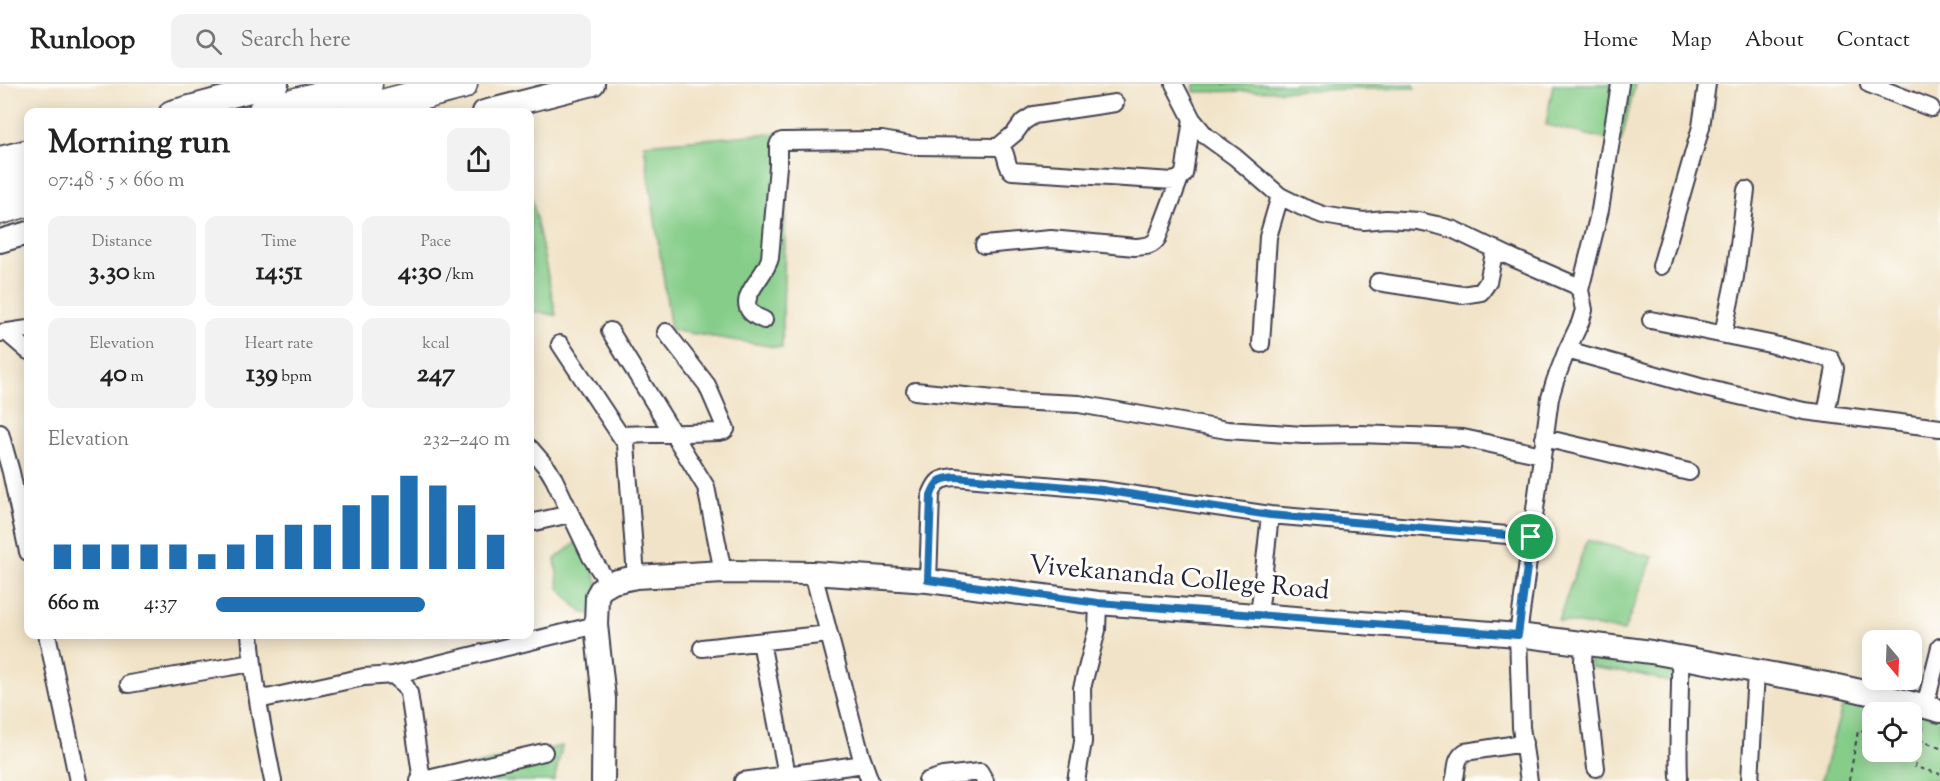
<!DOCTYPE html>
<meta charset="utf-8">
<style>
body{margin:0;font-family:"Sorts Mill Goudy",serif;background:#f2f2f2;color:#222;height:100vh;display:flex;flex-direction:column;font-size:22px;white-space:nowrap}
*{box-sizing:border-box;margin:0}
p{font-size:20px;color:#767676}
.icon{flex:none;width:33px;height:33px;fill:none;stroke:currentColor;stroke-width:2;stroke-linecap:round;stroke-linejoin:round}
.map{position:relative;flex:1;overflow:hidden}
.panel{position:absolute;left:24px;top:24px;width:510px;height:531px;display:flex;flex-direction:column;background:#fff;border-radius:12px;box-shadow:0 3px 15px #0003}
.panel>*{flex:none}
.needle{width:39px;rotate:161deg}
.fabs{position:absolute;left:1862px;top:546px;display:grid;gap:12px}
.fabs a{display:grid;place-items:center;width:60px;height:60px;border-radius:12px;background:#fff;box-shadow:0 3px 15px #0003;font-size:30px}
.pin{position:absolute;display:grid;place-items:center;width:51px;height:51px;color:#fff;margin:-26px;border:3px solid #fff;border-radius:50%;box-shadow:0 2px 6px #0007}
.round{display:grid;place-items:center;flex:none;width:63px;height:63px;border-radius:12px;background:#f2f2f2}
.overview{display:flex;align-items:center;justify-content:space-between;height:102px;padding:0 24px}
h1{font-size:33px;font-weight:700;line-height:45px}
.metrics{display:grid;grid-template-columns:repeat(3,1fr);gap:9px;height:102px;padding:6px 24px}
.metrics div{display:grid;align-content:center;border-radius:12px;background:#f2f2f2;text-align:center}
.metrics b{font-size:26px;font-weight:700}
.metrics small{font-size:16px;font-weight:400}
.metrics p{font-size:16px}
.chart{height:168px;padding:12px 24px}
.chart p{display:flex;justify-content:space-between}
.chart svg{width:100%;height:108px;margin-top:6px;stroke:#1f6fb2;stroke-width:6}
ul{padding:0 24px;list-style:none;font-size:20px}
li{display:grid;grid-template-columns:96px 72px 1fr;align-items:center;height:45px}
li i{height:15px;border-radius:8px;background:#1f6fb2}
header{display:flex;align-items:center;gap:36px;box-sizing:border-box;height:84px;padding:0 30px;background:#fff;border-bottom:2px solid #e0e0e0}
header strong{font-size:28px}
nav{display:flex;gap:33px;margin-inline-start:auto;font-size:21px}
.search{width:420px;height:54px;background:#f2f2f2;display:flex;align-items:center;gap:15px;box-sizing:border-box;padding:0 21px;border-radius:12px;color:#767676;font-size:22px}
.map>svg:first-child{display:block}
.green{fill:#85cd89;stroke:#547862;stroke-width:1.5;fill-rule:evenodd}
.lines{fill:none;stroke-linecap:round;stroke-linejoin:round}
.street-casing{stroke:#413f50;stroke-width:20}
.secondary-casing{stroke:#413f50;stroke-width:26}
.highway-casing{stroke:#413f50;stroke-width:33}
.path{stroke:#413f50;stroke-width:2;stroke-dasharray:4.5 4.5;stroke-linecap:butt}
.street{stroke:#fff;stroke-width:16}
.secondary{stroke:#fff;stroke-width:22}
.highway{stroke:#fff;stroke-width:30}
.route-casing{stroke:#fff;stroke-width:12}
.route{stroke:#1f6fb2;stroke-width:8}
.labels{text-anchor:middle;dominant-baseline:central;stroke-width:6;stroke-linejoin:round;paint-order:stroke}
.street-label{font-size:26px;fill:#22223b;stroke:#fdfcf7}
</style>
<header>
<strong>Runloop</strong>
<div class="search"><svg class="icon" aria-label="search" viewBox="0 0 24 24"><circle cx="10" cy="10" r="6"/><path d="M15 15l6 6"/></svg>Search here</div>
<nav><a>Home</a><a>Map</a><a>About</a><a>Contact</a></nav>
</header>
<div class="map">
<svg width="1940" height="697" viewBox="0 0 1940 697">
<rect width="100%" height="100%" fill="#fdfcf7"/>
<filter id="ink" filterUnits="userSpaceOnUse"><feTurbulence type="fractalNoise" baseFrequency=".0167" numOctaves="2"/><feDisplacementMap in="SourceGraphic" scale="12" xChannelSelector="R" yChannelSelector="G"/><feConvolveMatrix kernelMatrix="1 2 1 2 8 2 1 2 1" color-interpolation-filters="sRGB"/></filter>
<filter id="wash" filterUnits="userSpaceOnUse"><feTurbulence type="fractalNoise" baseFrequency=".008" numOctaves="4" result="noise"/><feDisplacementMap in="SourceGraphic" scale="24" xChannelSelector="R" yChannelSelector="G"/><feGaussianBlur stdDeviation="1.35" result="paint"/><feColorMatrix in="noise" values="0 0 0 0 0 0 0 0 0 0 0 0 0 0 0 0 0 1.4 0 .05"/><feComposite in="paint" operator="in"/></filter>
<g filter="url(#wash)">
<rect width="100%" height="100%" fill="#f1e3c7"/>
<path class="green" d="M1194,0H1414L1415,4L1194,8Z
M1553,0H1635L1621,59L1546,41Z
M788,48L782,264L671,246L644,60Z
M530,105L556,231L530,227Z
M584,452L607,533L581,528L559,504L555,475Z
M1587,456L1653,473L1624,547L1558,537Z
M1589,565L1687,580L1685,602L1638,590L1590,583Z
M1845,613L1940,633V697H1821ZM1872,628H1911V668H1872Z
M562,662L554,697H440L439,689Z"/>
</g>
<g filter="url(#ink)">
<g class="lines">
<defs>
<path id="street" d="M1174,0L1192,35L1206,52L1235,73L1280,112L1302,123L1323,131L1341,134L1364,137L1386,135L1418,137L1437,141L1454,146L1513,174L1575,201L1580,206L1584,226L1580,239L1567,266L1555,297L1550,314L1518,551L1521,643L1529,697
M1869,0L1931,24
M998,63L1015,49L1023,38L1034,31L1115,19
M984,161L1051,155L1135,163C1145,162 1151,163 1157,155L1180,94
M1661,182L1701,43L1707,0
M1378,198L1462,211L1481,208L1488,198L1495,165
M1580,206L1600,126L1620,0
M764,236C725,221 765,196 770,174L778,82V62L779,59L782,57L882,56L916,62L998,63C1009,67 1004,80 1012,87L1174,97L1180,94L1184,90L1192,35
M1651,236L1770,260L1831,275L1835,284L1826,330
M610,247L706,403L723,488
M6,248L28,267
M1,249L28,245
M1723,250L1735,193L1746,106
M560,260L626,360L636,493
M1261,260L1268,153L1280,112
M1567,266L1700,303L1804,327L1940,344
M915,307L1014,317L1079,320L1227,346L1303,351L1360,350L1463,354L1542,371
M0,349L11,388L28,468
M620,351L719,348L724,347L726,345L707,301L666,248
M1544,354L1689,388
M530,364L548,385L554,395L591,473L609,500
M530,439L570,430
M813,489L861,672L870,697
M928,497L931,411C937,396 939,395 955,393L1102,406L1270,431L1531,453
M1259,532L1270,431
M47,550L78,697
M250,550C254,601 263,648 273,697
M761,558L787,691
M1584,560L1583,578L1596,684
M702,564L829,550
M393,591L596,541
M129,600L252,579
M259,612L267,614L364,593L393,591L405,601L409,609L422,697
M1925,622L1940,563
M1679,693C1677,653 1681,614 1680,574
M419,697L544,668
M743,697L864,680
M927,697L943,692L980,688L985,697
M1076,697L1083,658L1082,604L1097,546L1098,519
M1454,697C1458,686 1454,676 1465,668L1524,659
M1750,697L1756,588"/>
<path id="secondary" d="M171,28L277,0
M484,28L593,0
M0,74L28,67
M0,157L28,149
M603,697L604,615L596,541L597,512L601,505L613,498L636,493L723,488L813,489L928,497L1098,519L1518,551L1651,568L1838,602L1904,617L1940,627"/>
<path id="highway" d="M263,28L367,0
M355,28L462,0
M0,100L28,92
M0,125L28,117"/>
</defs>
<use href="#street" class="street-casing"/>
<use href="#secondary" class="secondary-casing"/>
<use href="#highway" class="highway-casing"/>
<path class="path" d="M1911,655L1920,656L1924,640
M1940,664L1920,656L1915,683L1940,690
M1849,697L1858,647L1872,649"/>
<use href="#street" class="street"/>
<use href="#secondary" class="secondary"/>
<use href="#highway" class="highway"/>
</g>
</g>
<g class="lines" filter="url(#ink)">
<defs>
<path id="route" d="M955,393L1102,406L1270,431L1531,453L1518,551L1098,519L928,496L931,411C937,396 939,395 955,393Z"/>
</defs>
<use href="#route" class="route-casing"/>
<use href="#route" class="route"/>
</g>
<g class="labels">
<g class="street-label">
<text transform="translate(1179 495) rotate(5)">Vivekananda College Road</text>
</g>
</g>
</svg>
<div class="fabs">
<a><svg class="needle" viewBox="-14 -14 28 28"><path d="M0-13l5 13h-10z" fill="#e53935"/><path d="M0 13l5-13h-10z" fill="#767676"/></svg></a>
<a><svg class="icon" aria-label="locate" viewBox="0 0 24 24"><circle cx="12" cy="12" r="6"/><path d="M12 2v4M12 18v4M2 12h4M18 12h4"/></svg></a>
</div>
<div class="pin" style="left:1531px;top:453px;background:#1e9e55"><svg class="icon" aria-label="arrive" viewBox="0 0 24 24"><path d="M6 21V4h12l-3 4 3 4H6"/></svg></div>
<section class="panel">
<div class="overview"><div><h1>Morning run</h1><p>07:48 · 5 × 660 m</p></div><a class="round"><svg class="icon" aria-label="share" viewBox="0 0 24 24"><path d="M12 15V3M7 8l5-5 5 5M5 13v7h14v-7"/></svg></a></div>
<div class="metrics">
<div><p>Distance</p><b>3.30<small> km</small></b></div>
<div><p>Time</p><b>14:51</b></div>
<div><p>Pace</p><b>4:30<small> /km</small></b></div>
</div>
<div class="metrics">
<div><p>Elevation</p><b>40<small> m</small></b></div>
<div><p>Heart rate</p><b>139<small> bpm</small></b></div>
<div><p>kcal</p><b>247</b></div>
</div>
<div class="chart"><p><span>Elevation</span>232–240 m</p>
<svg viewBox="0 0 160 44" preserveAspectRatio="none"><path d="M5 44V34M15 44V34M25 44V34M35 44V34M45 44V34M55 44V38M65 44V34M75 44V30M85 44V26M95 44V26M105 44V18M115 44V14M125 44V6M135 44V10M145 44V18M155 44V30"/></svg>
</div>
<ul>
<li><b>660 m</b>4:37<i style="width:71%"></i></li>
</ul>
</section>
</div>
